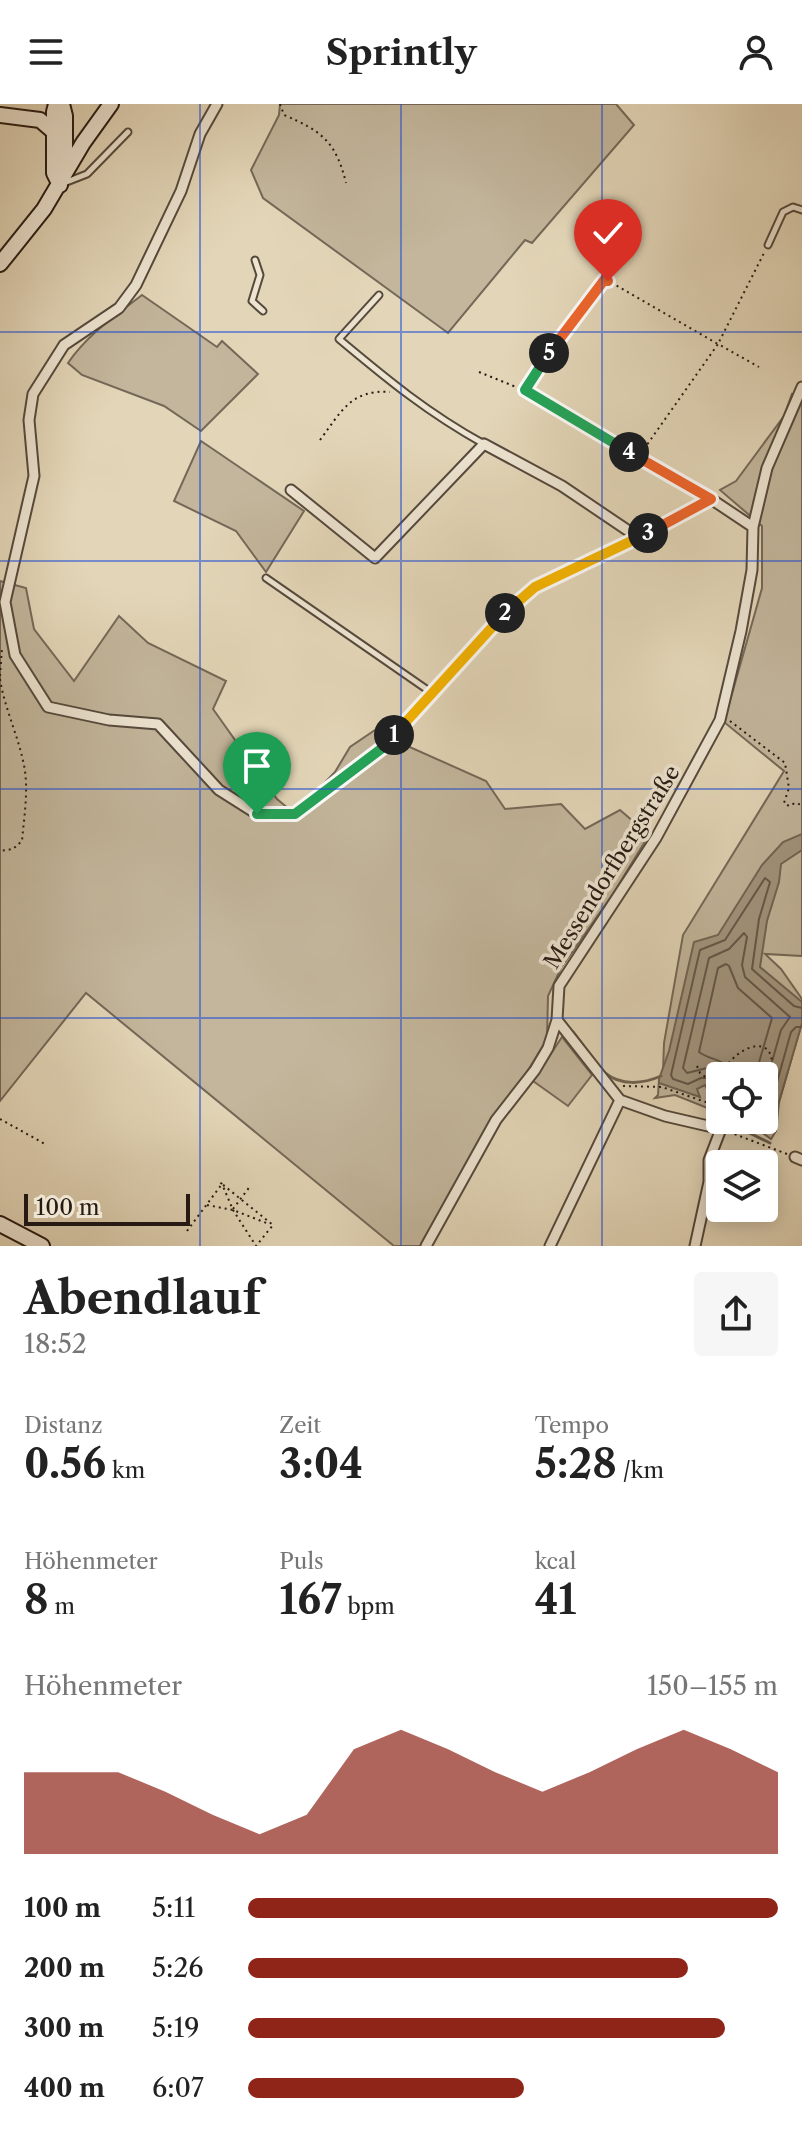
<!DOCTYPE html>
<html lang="de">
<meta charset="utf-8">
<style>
body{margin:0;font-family:"Libre Caslon Text",serif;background:#f6f6f6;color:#222;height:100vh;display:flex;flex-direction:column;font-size:30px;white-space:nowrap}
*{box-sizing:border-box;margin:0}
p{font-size:26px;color:#767676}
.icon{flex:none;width:44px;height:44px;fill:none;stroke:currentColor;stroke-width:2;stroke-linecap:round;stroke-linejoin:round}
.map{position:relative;height:1142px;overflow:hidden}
.sheet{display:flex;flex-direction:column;background:#fff;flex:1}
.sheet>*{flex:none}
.buttons{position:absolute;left:706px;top:958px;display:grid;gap:16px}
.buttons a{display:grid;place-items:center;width:72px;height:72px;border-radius:8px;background:#fff;box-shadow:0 4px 20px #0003;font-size:40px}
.scale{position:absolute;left:24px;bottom:20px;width:166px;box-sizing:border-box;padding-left:8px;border:4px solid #261a13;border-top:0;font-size:22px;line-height:28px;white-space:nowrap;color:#261a13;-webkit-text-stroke:6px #ede4d1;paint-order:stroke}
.pin{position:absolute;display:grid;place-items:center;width:68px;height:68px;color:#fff;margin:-82px -34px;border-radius:50% 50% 50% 0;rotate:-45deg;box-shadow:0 0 8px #0007}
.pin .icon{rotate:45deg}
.km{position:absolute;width:40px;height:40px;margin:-20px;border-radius:50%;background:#222;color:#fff;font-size:22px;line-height:40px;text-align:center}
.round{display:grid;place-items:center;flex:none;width:84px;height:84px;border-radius:8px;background:#f6f6f6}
.head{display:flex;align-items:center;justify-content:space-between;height:136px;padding:0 24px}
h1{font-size:44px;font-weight:800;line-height:60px}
.figures{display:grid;grid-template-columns:repeat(3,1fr);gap:12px;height:136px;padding:8px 24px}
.figures div{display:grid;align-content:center}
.figures b{font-size:40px;font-weight:800}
.figures small{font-size:22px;font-weight:400}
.figures p{font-size:22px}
.chart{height:224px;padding:16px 24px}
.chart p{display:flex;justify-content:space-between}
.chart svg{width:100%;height:144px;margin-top:8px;fill:#8f2418;opacity:.7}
ul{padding:0 24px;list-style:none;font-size:26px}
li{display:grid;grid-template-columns:128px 96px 1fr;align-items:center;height:60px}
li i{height:20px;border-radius:10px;background:#8f2418}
header{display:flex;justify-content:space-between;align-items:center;height:104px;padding:0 24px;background:#fff;font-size:36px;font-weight:800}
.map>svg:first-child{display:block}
.green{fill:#c3b69c;stroke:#746858;stroke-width:2}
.water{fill:#a39680;stroke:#716454;stroke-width:2}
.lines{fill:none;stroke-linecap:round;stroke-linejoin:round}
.shore{stroke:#64584a;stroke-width:2}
.stream{stroke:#716454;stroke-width:3}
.lane-casing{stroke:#55493c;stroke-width:9}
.street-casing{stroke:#55493c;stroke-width:13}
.secondary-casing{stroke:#261a13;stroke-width:18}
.path{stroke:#261a13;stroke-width:2;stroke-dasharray:2 4;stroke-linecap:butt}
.lane{stroke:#ede4d1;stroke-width:5}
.street{stroke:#ede4d1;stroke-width:9}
.secondary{stroke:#ede4d1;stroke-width:14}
.split-1-casing{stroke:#fff;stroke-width:16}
.split-2-casing{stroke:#fff;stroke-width:16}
.split-3-casing{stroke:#fff;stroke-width:16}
.split-4-casing{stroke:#fff;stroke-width:16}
.split-5-casing{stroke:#fff;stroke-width:16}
.split-6-casing{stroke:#fff;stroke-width:16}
.split-1{stroke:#22a559;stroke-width:10}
.split-2{stroke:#f5b400;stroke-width:10}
.split-3{stroke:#f5b400;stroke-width:10}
.split-4{stroke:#f0652b;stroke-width:10}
.split-5{stroke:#22a559;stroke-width:10}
.split-6{stroke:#f0652b;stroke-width:10}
.grid{fill:none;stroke:#1d4ed8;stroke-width:2;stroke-opacity:0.55}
.labels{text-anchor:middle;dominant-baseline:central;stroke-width:7;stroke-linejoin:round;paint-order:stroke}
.street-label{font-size:22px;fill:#261a13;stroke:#ede4d1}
</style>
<header><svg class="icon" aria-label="menu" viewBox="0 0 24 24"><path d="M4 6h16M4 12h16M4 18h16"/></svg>Sprintly<svg class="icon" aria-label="person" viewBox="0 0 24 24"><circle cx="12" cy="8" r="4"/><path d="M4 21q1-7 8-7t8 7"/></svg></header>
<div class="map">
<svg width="802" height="1142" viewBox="0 0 802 1142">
<rect width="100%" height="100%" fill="#e3d6b8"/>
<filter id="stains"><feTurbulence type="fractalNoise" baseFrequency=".0025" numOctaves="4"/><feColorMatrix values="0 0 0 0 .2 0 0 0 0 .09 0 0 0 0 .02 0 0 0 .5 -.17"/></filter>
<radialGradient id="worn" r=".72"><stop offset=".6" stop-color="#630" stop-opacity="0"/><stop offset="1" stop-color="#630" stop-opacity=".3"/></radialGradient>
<path class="green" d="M280,0H616L634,21L532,139L525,136L448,229L263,94L251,66L279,11Z
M142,191L217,243L222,237L258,270L201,327L164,302L82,271L68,259C87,231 115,212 142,191Z
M792,290L802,296V852L765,850L781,865L802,895V919L779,998L776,1027L771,1035L753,1022L738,1016H764V972H720V1009L675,991L655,994L658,991L659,975L663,968L664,939L683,831L784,667L724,618L762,484V422L720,386L736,377L784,312Z
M201,337L304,407L266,468L236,427L174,397Z
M0,477L26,484L34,525L74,577L119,512L148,539L226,577L213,605L277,695L295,710L335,668L350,643L378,624L393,639L403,640L486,677L505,705L561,700L585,725L620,706L649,731L613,790L561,864L548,892L547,935L422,1142H394L86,889L0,997Z
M562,933L592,971L568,1002L533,977Z"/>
<path class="water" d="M802,730V746L781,760L779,778L767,817L760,863L802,898V919L779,998L773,1012L762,1017L758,1016H764V972H720V1001L714,998L705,981L697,985L700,993L659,979V975L669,947L694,838L718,831L762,761L783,738Z"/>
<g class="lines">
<path class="shore" d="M720,972L707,964L687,969L683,964L709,854L729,845L744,829L747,833L742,861L745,873L790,913L781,926L764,986
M734,972C723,952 713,958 699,948L718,864L726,860L729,862L738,884L772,914L755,972
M720,992L708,974H701L688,980L673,975L671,971L700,846L725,836L765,774L770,778L759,815L752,865L794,902L802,904
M764,1007L772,996L791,928L796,923H802"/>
<path class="stream" d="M573,928L585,944
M605,969C621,982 643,980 661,972
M716,1017L731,1020L770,1039"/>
<defs>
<path id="lane" d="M64,79L87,70L128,28
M768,141L783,108L793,103L802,106
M255,156L260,171L252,197L263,207
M379,191L339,235C388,276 428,309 484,340
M266,474L432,589"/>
<path id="street" d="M217,0L200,30L181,87L136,181L119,204L64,241L33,290L29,316L34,372L5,498L15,551L48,603L109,616L158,620L219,686L257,710H295L381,645L508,506L535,483L639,434L711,395L753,423
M557,238L525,286L711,395
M291,386L375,454L484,340L562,382L639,434
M557,916L620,996L665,1012L721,1025L709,1056V1078L695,1142
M795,1053L802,1056
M426,1142L496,1016L535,966L548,944L557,916L559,882L656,734L720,616L741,527L752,466L753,423L767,364L802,283
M550,1142L620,996"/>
<path id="secondary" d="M56,0L54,8V69L60,81
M62,0L65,12V68
M0,11L40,16L54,28
M0,160L44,105L83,39L111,0
M0,1120L42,1142"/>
</defs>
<use href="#lane" class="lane-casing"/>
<use href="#street" class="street-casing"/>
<use href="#secondary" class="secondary-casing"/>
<path class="path" d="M280,0L284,11C322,27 336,38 346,79
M562,231L605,175L718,240L765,147
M479,268L516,283
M320,336C341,308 351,285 390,288
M644,345L718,240L759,263
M0,572L2,544
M0,575C5,607 20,635 25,667C28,690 24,714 22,737L13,745L0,747
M730,617L785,659L789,684L784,699L789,702L795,699L802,701
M697,962L700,969L711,977L717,975
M623,982L662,983L720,1003
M720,985L717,981C727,940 795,914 764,995
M0,1015L45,1040
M729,1028L787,1050
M207,1101L233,1106L269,1120
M233,1105L251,1081
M187,1127L222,1080L273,1121L256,1142L233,1106L222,1080L218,1077"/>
<use href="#lane" class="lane"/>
<use href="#street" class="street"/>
<use href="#secondary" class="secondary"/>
</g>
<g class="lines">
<defs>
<path id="split-1" d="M257,710H295L381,645L394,631"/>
<path id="split-2" d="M394,631L505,509"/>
<path id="split-3" d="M505,509L535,483L648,429"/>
<path id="split-4" d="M629,348L711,395L648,429"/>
<path id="split-5" d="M549,249L525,286L629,348"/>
<path id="split-6" d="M549,249L605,175L608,177"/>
</defs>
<use href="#split-1" class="split-1-casing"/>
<use href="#split-2" class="split-2-casing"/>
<use href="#split-3" class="split-3-casing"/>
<use href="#split-4" class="split-4-casing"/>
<use href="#split-5" class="split-5-casing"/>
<use href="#split-6" class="split-6-casing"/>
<use href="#split-1" class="split-1"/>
<use href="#split-2" class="split-2"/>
<use href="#split-3" class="split-3"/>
<use href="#split-4" class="split-4"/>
<use href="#split-5" class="split-5"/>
<use href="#split-6" class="split-6"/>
</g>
<path class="grid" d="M200,0V1142M401,0V1142M602,0V1142M0,228H802M0,457H802M0,685H802M0,914H802"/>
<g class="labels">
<g class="street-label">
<text transform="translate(612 763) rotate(-58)">Messendorfbergstraße</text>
</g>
</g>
<rect width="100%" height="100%" filter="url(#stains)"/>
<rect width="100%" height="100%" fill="url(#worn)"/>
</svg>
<div class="buttons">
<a><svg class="icon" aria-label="locate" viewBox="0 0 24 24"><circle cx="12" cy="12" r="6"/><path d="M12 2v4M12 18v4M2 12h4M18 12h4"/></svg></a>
<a><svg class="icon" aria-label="layers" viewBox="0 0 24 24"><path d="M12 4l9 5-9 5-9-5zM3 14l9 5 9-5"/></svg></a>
</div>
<div class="scale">100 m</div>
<div class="pin" style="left:257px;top:710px;background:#1e9e55"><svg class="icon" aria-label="arrive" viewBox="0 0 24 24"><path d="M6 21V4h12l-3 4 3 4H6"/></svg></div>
<div class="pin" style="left:608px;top:177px;background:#d93025"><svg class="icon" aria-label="check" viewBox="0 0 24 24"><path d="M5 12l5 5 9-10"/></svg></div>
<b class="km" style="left:394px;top:631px">1</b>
<b class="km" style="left:505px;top:509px">2</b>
<b class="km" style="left:648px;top:429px">3</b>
<b class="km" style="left:629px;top:348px">4</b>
<b class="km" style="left:549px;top:249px">5</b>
</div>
<section class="sheet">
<div class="head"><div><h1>Abendlauf</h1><p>18:52</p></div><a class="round"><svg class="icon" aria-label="share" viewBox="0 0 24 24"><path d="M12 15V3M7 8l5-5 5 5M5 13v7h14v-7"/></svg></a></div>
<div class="figures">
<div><p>Distanz</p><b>0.56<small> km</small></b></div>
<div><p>Zeit</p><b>3:04</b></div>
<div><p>Tempo</p><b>5:28<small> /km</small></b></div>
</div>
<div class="figures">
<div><p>Höhenmeter</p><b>8<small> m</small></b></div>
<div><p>Puls</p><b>167<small> bpm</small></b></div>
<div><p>kcal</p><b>41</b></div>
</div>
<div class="chart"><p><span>Höhenmeter</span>150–155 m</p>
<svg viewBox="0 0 160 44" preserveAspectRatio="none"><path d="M0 44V19L10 19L20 19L30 25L40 32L50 38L60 32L70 12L80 6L90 12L100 19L110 25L120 19L130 12L140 6L150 12L160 19V44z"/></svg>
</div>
<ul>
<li><b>100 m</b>5:11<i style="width:100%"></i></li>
<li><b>200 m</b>5:26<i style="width:83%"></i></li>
<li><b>300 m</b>5:19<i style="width:90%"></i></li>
<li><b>400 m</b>6:07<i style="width:52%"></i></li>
</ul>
</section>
